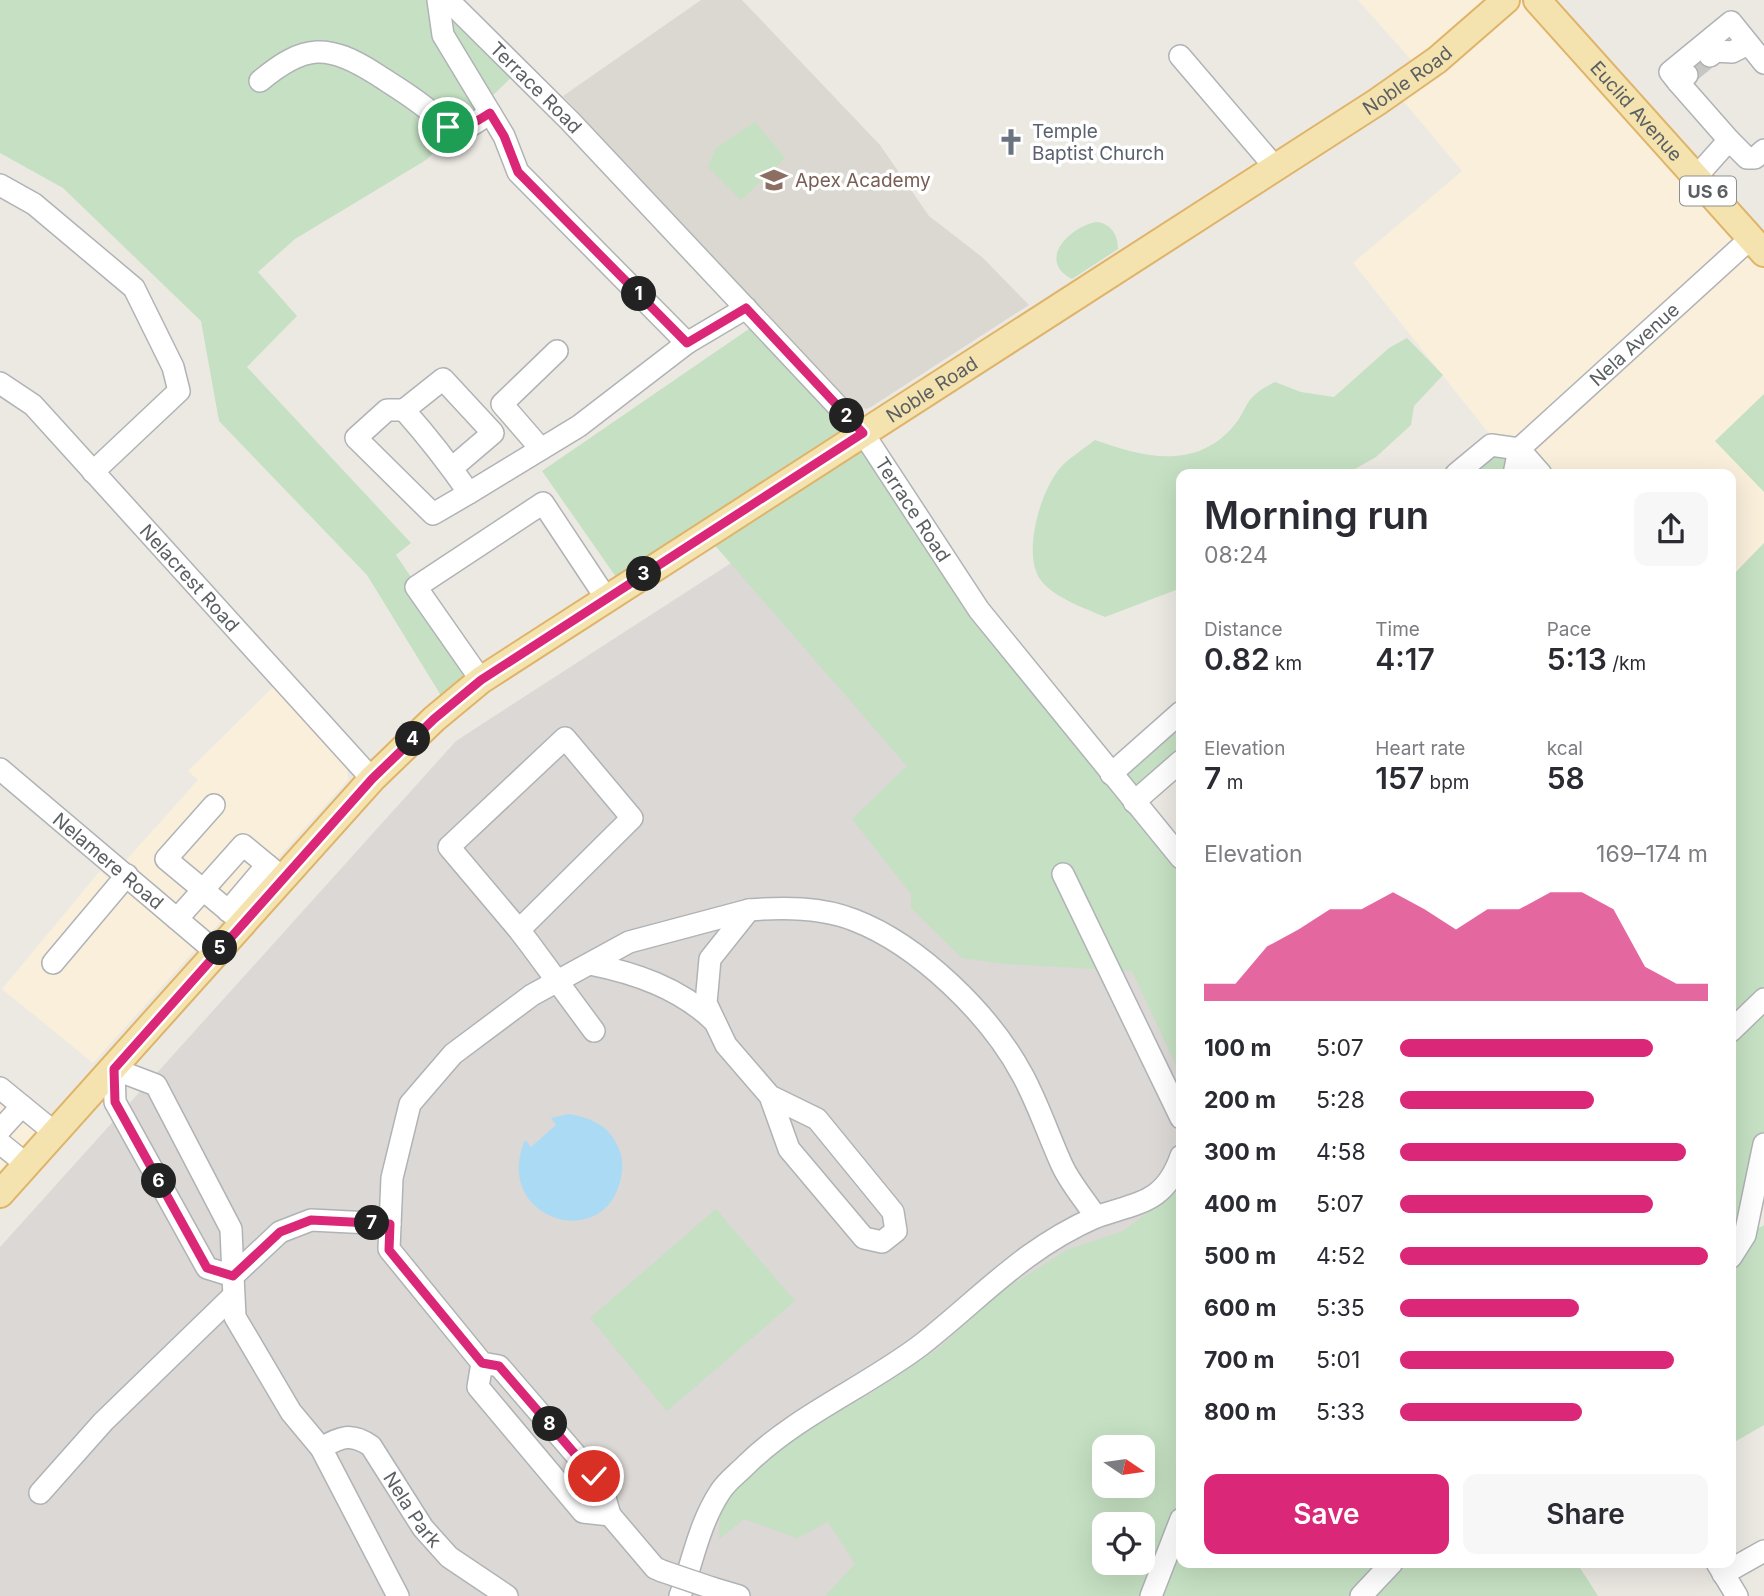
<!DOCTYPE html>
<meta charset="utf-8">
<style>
body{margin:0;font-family:Inter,sans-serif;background:#f7f7f7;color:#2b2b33;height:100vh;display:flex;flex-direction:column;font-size:26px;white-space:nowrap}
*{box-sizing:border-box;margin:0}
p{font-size:23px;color:#7c7c81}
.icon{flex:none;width:38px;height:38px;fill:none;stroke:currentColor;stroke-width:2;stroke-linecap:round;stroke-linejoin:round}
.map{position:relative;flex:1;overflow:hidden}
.drawer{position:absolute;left:1176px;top:469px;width:560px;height:1099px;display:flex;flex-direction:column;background:#fff;border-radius:14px;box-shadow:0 7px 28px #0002}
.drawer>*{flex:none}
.needle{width:46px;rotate:103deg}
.controls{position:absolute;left:1092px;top:1435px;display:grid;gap:14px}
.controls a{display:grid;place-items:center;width:63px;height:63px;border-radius:14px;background:#fff;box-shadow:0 7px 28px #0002;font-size:35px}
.pin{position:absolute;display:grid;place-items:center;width:60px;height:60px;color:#fff;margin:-30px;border:4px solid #fff;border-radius:50%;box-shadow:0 2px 7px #0007}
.km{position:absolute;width:35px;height:35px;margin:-18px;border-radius:50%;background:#222;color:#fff;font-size:19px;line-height:35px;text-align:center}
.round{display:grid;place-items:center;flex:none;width:74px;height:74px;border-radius:14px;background:#f7f7f7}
.overview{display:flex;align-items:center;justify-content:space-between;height:119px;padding:0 28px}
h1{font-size:38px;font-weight:600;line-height:52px}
.figures{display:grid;grid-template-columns:repeat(3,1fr);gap:10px;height:119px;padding:7px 28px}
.figures div{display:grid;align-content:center}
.figures b{font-size:30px;font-weight:600}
.figures small{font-size:19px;font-weight:400}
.figures p{font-size:19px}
.chart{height:196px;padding:14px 28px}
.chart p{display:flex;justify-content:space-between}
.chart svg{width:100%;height:126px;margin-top:7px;fill:#db2777;opacity:.7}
.cta{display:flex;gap:14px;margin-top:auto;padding:14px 28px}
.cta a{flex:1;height:80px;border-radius:14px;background:#db2777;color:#fff;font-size:28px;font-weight:600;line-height:80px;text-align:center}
.cta a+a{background:#f7f7f7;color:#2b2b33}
ul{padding:0 28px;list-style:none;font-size:23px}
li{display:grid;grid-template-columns:112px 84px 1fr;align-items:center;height:52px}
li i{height:18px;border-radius:9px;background:#db2777}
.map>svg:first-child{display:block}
.commercial{fill:#f9efdb}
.industrial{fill:#dbd8d5}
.education{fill:#dbd8d1}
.green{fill:#c5e0c2;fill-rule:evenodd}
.water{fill:#abdbf4}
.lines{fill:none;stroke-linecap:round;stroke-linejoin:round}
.minor-tunnel{stroke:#c8c6c3;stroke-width:21;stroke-dasharray:21 10;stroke-linecap:butt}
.minor-casing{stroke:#b0b3b6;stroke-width:24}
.major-casing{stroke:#dfb368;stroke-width:30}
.minor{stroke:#fff;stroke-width:21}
.major{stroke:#f4e3af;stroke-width:26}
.minor-bridge-casing{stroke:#b0b3b6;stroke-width:24;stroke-linecap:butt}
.minor-bridge{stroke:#fff;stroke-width:21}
.route-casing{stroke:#fff;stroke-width:14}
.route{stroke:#db2777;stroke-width:9}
.labels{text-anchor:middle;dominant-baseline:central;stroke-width:7;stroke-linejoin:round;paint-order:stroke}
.shield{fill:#fff;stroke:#8c8f91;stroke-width:2}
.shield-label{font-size:18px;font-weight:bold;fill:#5b5f62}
.street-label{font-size:19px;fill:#5b5f62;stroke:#fff}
.worship-label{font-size:19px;fill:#5b616d;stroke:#fff;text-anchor:start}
.education-label{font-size:19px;fill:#785e54;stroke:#fff;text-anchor:start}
</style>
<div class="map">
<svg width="1764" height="1596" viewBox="0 0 1764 1596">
<rect width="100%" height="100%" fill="#ece9e3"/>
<path class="commercial" d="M1358,0H1537L1764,253V543L1731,577V474H1541L1499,446L1353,263L1462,171L1394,90L1421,71Z
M274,686L347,768L348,780L93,1063L2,989L100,871L110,878L198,780L188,771Z
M0,1088L55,1133L0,1194Z"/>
<path class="industrial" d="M858,481L1181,892V1370L1104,1447L1069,1596H0V1247L456,741Z"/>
<path class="education" d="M701,0H742L880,145L929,216L982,257L1029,305L871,407L866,409L852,404L563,96Z"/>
<path class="green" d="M0,0H448L519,70L426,160L295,239L258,272L297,316L247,367L411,543L396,555L481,680L448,707L367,575L219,421L201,321L63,188L0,153Z
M755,122L785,158L741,200L708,167L716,148Z
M1096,222C1111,223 1118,235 1118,249L1072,279C1036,260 1070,227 1096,222Z
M759,322L863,433L1110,773L1181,712V761L1134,802L1181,858V1076L1132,971L1005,964L962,958L911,908V894L852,819L907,766L705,534L623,587L542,471Z
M1407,338L1443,375L1414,406L1411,425L1376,457L1346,474H1181V588L1105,617C1085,608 1059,600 1043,583C1020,559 1040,490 1061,467C1070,457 1084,449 1095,440C1139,456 1190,470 1228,432C1251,410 1239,399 1275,382L1301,392L1334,397L1389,348Z
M1764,394V492L1715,441Z
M1491,445L1519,449L1514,474H1456Z
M1764,543V1144L1746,1235L1764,1225V1425L1731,1444V577Z
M1181,1187V1563H1577L1598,1596H825L855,1564L828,1522L797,1538L744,1519L719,1539L720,1514L736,1488L780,1444L871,1393L939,1348L996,1295L1067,1250L1123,1231ZM1104,1447H1143V1486H1104ZM1104,1524H1143V1563H1104Z
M716,1209L795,1301L667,1411L590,1318Z"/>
<path class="water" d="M569,1114C592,1118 610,1126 619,1149C624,1161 623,1173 619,1185C599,1252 492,1217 525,1140L531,1147L556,1125L551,1118Z"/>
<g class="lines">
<path class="minor-tunnel" d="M1689,73L1710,56"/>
<defs>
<g id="minor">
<path d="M438,0L443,35L504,136L518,172L687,343L746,308"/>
<path id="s1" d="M448,0L570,121L863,433L979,610L1181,858"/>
<path d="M1180,56L1274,166"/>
<path d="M1710,56L1716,51L1732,52L1748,44"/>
<path d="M1687,75L1678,82L1729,140"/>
<path d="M260,81C304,44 328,43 376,74C393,85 410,95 426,108C436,116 447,131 462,129C472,127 481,118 490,113"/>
<path d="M1678,82L1670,72L1731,22L1764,63"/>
<path d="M1696,177L1729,140L1747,158H1755L1764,150"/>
<path d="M0,185L34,204L134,288L173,367L179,391L93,472"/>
<path id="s2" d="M0,383L33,405L372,779"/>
<path d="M404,410H387L356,438L433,514L469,493"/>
<path d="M541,449L502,404L557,351"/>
<path d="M452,468L493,433L443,379L404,410C428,437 449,464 469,493L579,426L687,343"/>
<path d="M1456,474L1491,445L1519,449L1514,474"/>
<path id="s3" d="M1541,474L1519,449L1751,238"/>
<path d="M481,680L416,587L543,503L606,598"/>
<path id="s4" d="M0,769L216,952"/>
<path d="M1111,774L1181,712"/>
<path d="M1134,802L1181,761"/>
<path d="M214,805L166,859L243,923"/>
<path d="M1063,874L1181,1118"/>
<path d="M228,911L267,865"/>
<path d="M177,919L243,845L283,878"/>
<path d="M519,930L632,818L565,738L449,847L519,930L529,943L594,1031"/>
<path d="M53,963L127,875"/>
<path d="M590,964C635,973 679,988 713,1020"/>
<path d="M1731,1031L1764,999"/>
<path d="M114,1069L156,1085L231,1229L233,1276L207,1268L115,1102Z"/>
<path d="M0,1088L55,1133"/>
<path d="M770,1096L817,1119L893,1212L896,1231L882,1242L864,1238L789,1149L770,1096L726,1045L706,1003L710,959L749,910C784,907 821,907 854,920C919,945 990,1014 1023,1076C1038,1104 1048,1134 1061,1163C1069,1182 1085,1200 1096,1217C1139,1202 1165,1203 1181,1156"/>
<path d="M0,1130L22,1106"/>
<path d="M0,1143L26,1164"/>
<path d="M390,1224L311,1220L280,1232L233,1276L235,1317L291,1412L321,1448L398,1596"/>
<path d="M1731,1257L1745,1235L1764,1144"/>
<path d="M482,1363L478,1387L583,1512L610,1515L601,1484L499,1366L482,1363L389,1249L392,1178L410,1104L453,1054L532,995L629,942L749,910"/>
<path id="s5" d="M321,1448C341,1437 351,1432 371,1446L423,1528L449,1557L507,1596"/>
<path d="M40,1493L103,1422L232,1297"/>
<path d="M610,1515L655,1568L662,1571"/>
<path d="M1717,1563L1737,1596"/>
<path d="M1723,1574L1764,1551"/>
<path d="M712,1588L739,1596"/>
<path d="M680,1596C693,1561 699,1524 720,1492C726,1482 737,1474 746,1465C797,1415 864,1388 921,1345C982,1297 1023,1249 1096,1217"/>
<path d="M1151,1596L1181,1519"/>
<path d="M1361,1596L1392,1563"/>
</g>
<g id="major">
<path id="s6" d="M1537,0L1764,253"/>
<path id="s7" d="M0,1194L372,779L434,719L481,680L1377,102L1437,60L1506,0"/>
</g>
</defs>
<use href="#minor" class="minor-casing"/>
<use href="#major" class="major-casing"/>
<use href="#minor" class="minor"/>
<use href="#major" class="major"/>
<defs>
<path id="minor-bridge" d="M662,1571L712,1588"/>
</defs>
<use href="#minor-bridge" class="minor-bridge-casing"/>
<use href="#minor-bridge" class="minor-bridge"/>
</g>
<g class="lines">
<defs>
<path id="route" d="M448,127C466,130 475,122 490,113L504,136L518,172L687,343L746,308L863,433L481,680L434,719L372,779L114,1069L115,1102L207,1268L233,1276L280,1232L311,1220L390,1224L389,1250L482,1363L499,1366L594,1476"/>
</defs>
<use href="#route" class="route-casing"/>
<use href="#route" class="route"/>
</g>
<defs>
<symbol id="church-bare" viewBox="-9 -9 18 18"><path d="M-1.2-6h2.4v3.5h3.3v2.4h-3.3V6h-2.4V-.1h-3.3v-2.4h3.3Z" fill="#6b7280" stroke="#fff" stroke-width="2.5" paint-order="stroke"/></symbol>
<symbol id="school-bare" viewBox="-9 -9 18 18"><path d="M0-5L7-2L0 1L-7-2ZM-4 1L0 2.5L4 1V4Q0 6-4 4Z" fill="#8d6e63" stroke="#fff" stroke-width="2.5" paint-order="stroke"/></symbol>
</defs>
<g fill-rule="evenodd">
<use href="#church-bare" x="992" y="123" width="38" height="38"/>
<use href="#school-bare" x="755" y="161" width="38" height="38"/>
</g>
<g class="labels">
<rect class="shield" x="1680" y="176.5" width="56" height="29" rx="5"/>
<g class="shield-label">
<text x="1708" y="191">US 6</text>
</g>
<g class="street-label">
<text stroke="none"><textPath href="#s7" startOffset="1808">Noble Road</textPath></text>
<text stroke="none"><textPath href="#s1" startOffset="124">Terrace Road</textPath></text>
<text stroke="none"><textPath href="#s6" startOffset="149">Euclid Avenue</textPath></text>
<text stroke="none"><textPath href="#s3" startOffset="189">Nela Avenue</textPath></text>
<text stroke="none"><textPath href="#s7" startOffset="1241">Noble Road</textPath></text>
<text stroke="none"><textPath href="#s1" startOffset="691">Terrace Road</textPath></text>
<text stroke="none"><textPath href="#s2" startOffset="273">Nelacrest Road</textPath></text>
<text stroke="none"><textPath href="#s4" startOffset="142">Nelamere Road</textPath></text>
<text stroke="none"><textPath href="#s5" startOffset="130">Nela Park</textPath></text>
</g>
<g class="worship-label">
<text x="1032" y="131">Temple<tspan x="1032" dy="22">Baptist Church</tspan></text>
</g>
<g class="education-label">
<text x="795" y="180">Apex Academy</text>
</g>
</g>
</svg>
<div class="controls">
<a><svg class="needle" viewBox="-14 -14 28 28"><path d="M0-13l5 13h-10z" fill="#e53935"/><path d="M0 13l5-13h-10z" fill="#7c7c81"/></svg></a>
<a><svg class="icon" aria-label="locate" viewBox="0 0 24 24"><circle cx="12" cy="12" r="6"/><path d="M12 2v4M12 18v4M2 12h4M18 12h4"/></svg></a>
</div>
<div class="pin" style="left:448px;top:127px;background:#1e9e55"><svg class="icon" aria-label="arrive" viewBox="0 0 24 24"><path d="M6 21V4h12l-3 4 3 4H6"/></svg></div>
<div class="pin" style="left:594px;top:1476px;background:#d93025"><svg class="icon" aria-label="check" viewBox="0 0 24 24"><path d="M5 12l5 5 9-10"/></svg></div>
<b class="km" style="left:639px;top:294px">1</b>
<b class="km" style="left:847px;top:416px">2</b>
<b class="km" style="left:644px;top:574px">3</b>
<b class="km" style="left:413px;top:739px">4</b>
<b class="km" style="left:220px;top:948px">5</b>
<b class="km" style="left:159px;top:1181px">6</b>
<b class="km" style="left:372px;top:1223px">7</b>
<b class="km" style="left:550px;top:1424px">8</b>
<section class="drawer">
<div class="overview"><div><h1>Morning run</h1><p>08:24</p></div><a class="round"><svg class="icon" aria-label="share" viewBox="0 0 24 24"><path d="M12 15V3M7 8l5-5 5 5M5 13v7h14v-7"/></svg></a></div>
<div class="figures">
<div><p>Distance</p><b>0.82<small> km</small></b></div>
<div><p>Time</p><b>4:17</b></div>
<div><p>Pace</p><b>5:13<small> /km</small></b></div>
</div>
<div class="figures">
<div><p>Elevation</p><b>7<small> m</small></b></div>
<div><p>Heart rate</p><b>157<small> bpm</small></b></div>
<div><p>kcal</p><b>58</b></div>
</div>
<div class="chart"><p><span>Elevation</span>169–174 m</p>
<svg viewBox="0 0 160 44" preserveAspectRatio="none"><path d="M0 44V38L10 38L20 25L30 19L40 12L50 12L60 6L70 12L80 19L90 12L100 12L110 6L120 6L130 12L140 32L150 38L160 38V44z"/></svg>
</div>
<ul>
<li><b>100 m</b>5:07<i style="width:82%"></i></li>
<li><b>200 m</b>5:28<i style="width:63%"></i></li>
<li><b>300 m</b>4:58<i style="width:93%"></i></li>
<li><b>400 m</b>5:07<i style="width:82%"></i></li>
<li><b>500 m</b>4:52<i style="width:100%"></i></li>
<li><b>600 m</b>5:35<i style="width:58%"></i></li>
<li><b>700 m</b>5:01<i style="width:89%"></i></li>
<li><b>800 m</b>5:33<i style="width:59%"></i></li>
</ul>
<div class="cta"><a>Save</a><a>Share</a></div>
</section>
</div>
